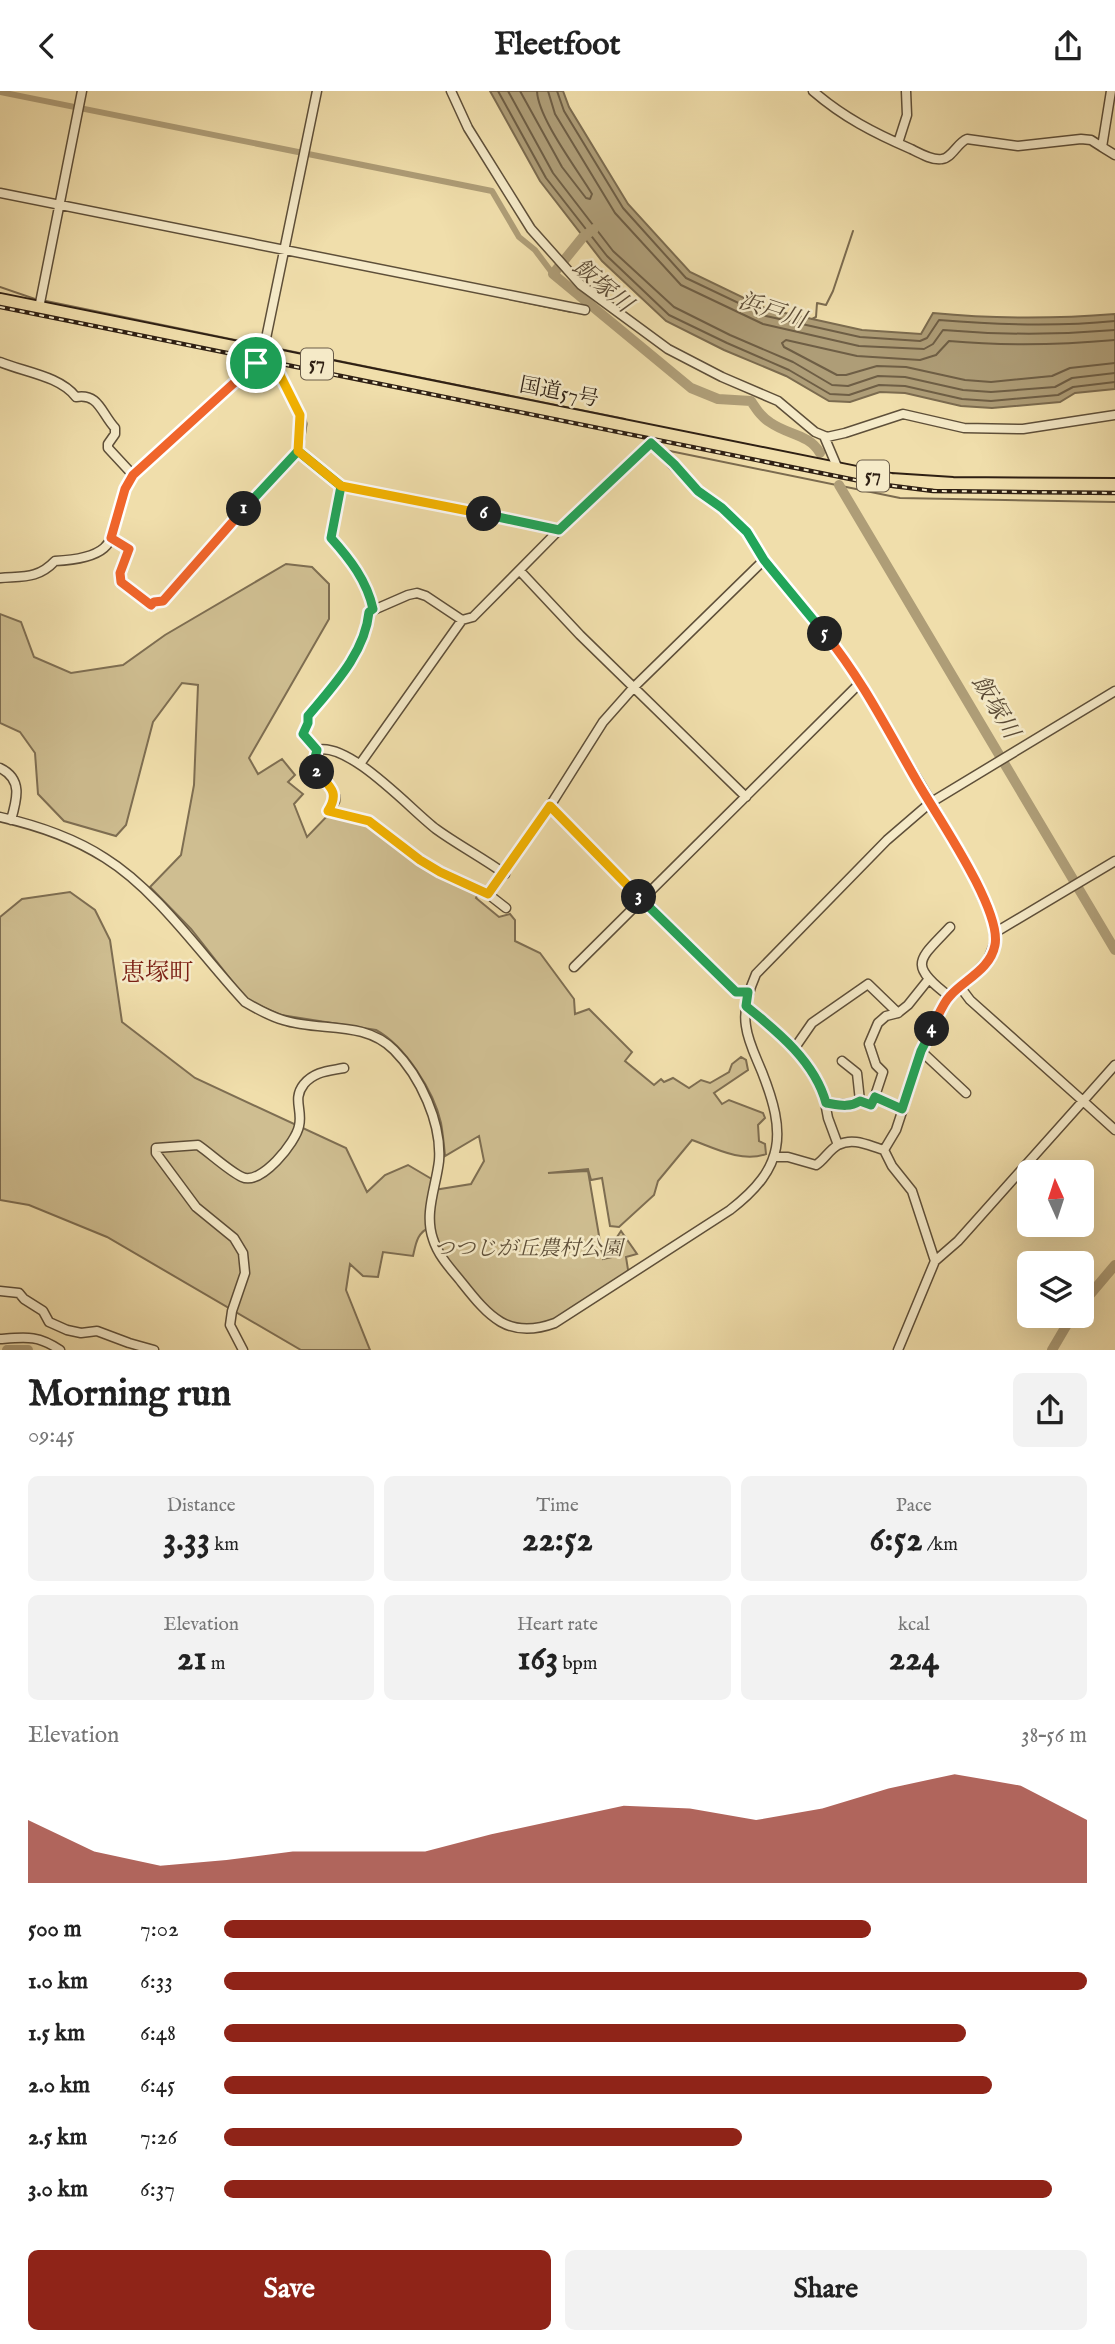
<!DOCTYPE html>
<meta charset="utf-8">
<style>
body{margin:0;font-family:"IM FELL English","Noto Serif JP",serif;background:#f2f2f2;color:#222;height:100vh;display:flex;flex-direction:column;font-size:26px;white-space:nowrap}
*{box-sizing:border-box;margin:0}
p{font-size:23px;color:#767676}
.icon{flex:none;width:38px;height:38px;fill:none;stroke:currentColor;stroke-width:2;stroke-linecap:round;stroke-linejoin:round}
.map{position:relative;height:1259px;overflow:hidden}
.sheet{display:flex;flex-direction:column;background:#fff;flex:1}
.sheet>*{flex:none}
.needle{width:46px;rotate:357deg}
.controls{position:absolute;left:1017px;top:1069px;display:grid;gap:14px}
.controls a{display:grid;place-items:center;width:77px;height:77px;border-radius:10px;background:#fff;box-shadow:0 7px 28px #0002;font-size:35px}
.pin{position:absolute;display:grid;place-items:center;width:60px;height:60px;color:#fff;margin:-30px;border:4px solid #fff;border-radius:50%;box-shadow:0 2px 7px #0007}
.km{position:absolute;width:35px;height:35px;margin:-18px;border-radius:50%;background:#222;color:#fff;font-size:19px;line-height:35px;text-align:center}
.round{display:grid;place-items:center;flex:none;width:74px;height:74px;border-radius:10px;background:#f2f2f2}
.headline{display:flex;align-items:center;justify-content:space-between;height:119px;padding:0 28px}
h1{font-size:38px;font-weight:700;line-height:52px}
.metrics{display:grid;grid-template-columns:repeat(3,1fr);gap:10px;height:119px;padding:7px 28px}
.metrics div{display:grid;align-content:center;border-radius:10px;background:#f2f2f2;text-align:center}
.metrics b{font-size:35px;font-weight:700}
.metrics small{font-size:19px;font-weight:400}
.metrics p{font-size:19px}
.chart{height:196px;padding:14px 28px}
.chart p{display:flex;justify-content:space-between}
.chart svg{width:100%;height:126px;margin-top:7px;fill:#8f2418;opacity:.7}
.button{display:flex;gap:14px;margin-top:auto;padding:14px 28px}
.button a{flex:1;height:80px;border-radius:10px;background:#8f2418;color:#fff;font-size:28px;font-weight:700;line-height:80px;text-align:center}
.button a+a{background:#f2f2f2;color:#222}
ul{padding:0 28px;list-style:none;font-size:23px}
li{display:grid;grid-template-columns:112px 84px 1fr;align-items:center;height:52px}
li i{height:18px;border-radius:9px;background:#8f2418}
header{display:flex;justify-content:space-between;align-items:center;height:91px;padding:0 28px;background:#fff;font-size:32px;font-weight:700}
.map>svg:first-child{display:block}
.green{fill:#cfbe91;stroke:#7e6e52;stroke-width:2}
.water{fill:#ae9d77;stroke:#7b6b4f;stroke-width:2}
.lines{fill:none;stroke-linecap:round;stroke-linejoin:round}
.shore{stroke:#6e5e45;stroke-width:2}
.stream{stroke:#7b6b4f;stroke-width:2}
.canal{stroke:#ae9d77;stroke-width:6}
.river{stroke:#ae9d77;stroke-width:10}
.minor-casing{stroke:#5e4f39;stroke-width:11}
.highway-casing{stroke:#2e1f13;stroke-width:16}
.minor{stroke:#f5eac8;stroke-width:8}
.highway{stroke:#f0deab;stroke-width:12}
.rail-casing{stroke:#2e1f13;stroke-width:4.5}
.rail{stroke:#f5eac8;stroke-width:2;stroke-dasharray:5;stroke-linecap:butt}
.split-1-casing{stroke:#fff;stroke-width:14}
.split-2-casing{stroke:#fff;stroke-width:14}
.split-3-casing{stroke:#fff;stroke-width:14}
.split-4-casing{stroke:#fff;stroke-width:14}
.split-5-casing{stroke:#fff;stroke-width:14}
.split-6-casing{stroke:#fff;stroke-width:14}
.split-7-casing{stroke:#fff;stroke-width:14}
.split-1{stroke:#f0652b;stroke-width:9}
.split-2{stroke:#22a559;stroke-width:9}
.split-3{stroke:#f5b400;stroke-width:9}
.split-4{stroke:#22a559;stroke-width:9}
.split-5{stroke:#f0652b;stroke-width:9}
.split-6{stroke:#22a559;stroke-width:9}
.split-7{stroke:#f5b400;stroke-width:9}
.labels{text-anchor:middle;dominant-baseline:central;stroke-width:5;stroke-linejoin:round;paint-order:stroke}
.shield{fill:#f5eac8;stroke:#6a5c49;stroke-width:2}
.shield-label{font-size:19px;font-weight:bold;fill:#2e1f13}
.street-label{font-size:21px;fill:#2e1f13;stroke:#f5eac8}
.park-label{font-size:21px;font-style:italic;fill:#5e4f39;stroke:#f5eac8}
.water-label{font-size:23px;font-style:italic;fill:#5b4b36;stroke:#f5eac8}
.quarter-label{font-size:24px;fill:#7a1f14;stroke:#f5eac8}
</style>
<header><svg class="icon" aria-label="back" viewBox="0 0 24 24"><path d="M15 5l-7 7 7 7"/></svg>Fleetfoot<svg class="icon" aria-label="share" viewBox="0 0 24 24"><path d="M12 15V3M7 8l5-5 5 5M5 13v7h14v-7"/></svg></header>
<div class="map">
<svg width="1115" height="1259" viewBox="0 0 1115 1259">
<rect width="100%" height="100%" fill="#f0deab"/>
<filter id="stains"><feTurbulence type="fractalNoise" baseFrequency=".00286" numOctaves="4"/><feColorMatrix values="0 0 0 0 .2 0 0 0 0 .09 0 0 0 0 .02 0 0 0 .5 -.17"/></filter>
<radialGradient id="worn" r=".72"><stop offset=".6" stop-color="#630" stop-opacity="0"/><stop offset="1" stop-color="#630" stop-opacity=".3"/></radialGradient>
<path class="green" d="M286,473L312,476L329,493V528L249,667L258,683L282,668L295,684L288,691L303,703L294,713L307,746L329,723L368,732L380,741L479,801L476,807L499,826L510,823L515,829V850L540,862L574,908L575,923L589,918L632,961L625,970L654,994L661,988L664,991L673,987L689,997L701,989L710,992L729,981L732,973L741,966L746,969L748,979L714,1002L722,1013L729,1009L763,1022L765,1027L758,1034L759,1050L765,1053L766,1063C742,1072 714,1057 692,1049L658,1090L654,1104L619,1136L610,1135L602,1087L591,1089L588,1078L548,1082L588,1080L603,1168L617,1165V1146L621,1140L637,1163L626,1166L629,1185L543,1237L498,1231L439,1163L430,1136C417,1142 416,1152 413,1165L383,1161L378,1186L363,1185L350,1173L346,1199L370,1259H301L107,1146L29,1114L0,1109V826L22,808L70,801L95,819L110,849L122,931L195,987L346,1057L367,1101L385,1084L408,1074L435,1090L434,1099L471,1093L484,1070L479,1045L445,1065C444,1054 443,1043 441,1032C434,1000 405,955 376,939L281,924L247,909L191,838L150,796L181,764L194,694L198,594L182,592L153,631L126,734L116,745L64,730L38,703L35,662L20,641L0,632V523L21,531L34,566L71,582L123,574L165,544Z"/>
<path class="water" d="M490,0H563L569,16L628,113L690,181L767,218L862,239L921,243L933,222C995,228 1053,228 1115,223V298L1075,302L1060,311L992,317L961,315L905,302L880,301L850,311L829,310L786,285L724,259L666,230L602,170L540,90Z"/>
<g class="lines">
<path class="shore" d="M498,0L546,87L607,165L669,224L727,252L789,279L830,303L849,304L879,294L905,295L962,308L991,310L1058,304L1073,296L1115,291
M508,0L553,82L613,160L674,216L730,244L793,271L832,294L848,295L878,285L905,286L963,299L991,301L1055,296L1072,287L1115,282
M520,0L562,76L586,107L590,108L592,103C577,78 538,27 537,0
M548,0L555,23L615,122L681,194L763,233L859,255L924,258L933,253L943,239C1001,244 1057,244 1115,239
M557,0L564,20L623,117L686,187L766,225L860,246L920,250L927,247L939,229C998,234 1055,236 1115,230
M1115,249C1059,254 1005,255 949,250L936,264L920,269L857,265L786,249L782,252L784,256L837,284H846L877,275L906,276L965,289L991,291L1052,285L1070,277L1115,272"/>
<path class="stream" d="M0,196L35,208
M467,199L571,221
M46,210L260,254
M812,228L816,226L817,212L826,214L833,200L853,140
M270,256L625,328
M665,359L900,407L1115,411"/>
<path class="canal" d="M0,1L492,100L519,146L535,159L553,183"/>
<path class="river" d="M594,138L583,146L553,183L691,297L718,308L751,310C757,319 762,327 771,332C788,344 809,343 820,362
M839,394L1115,859
M1082,1213L1115,1174
M7,1259H28
M1052,1259L1072,1225"/>
<defs>
<path id="minor" d="M451,0L468,37L531,138L581,194L668,258L722,286L778,310L815,341L827,346L845,342L903,323L964,337L1023,338L1115,324
M813,0C843,26 874,42 911,58C919,62 933,70 942,68C952,67 957,52 967,48L1018,55L1081,48L1091,49L1102,56L1111,0
M898,52L907,24L906,0
M1102,56L1115,64
M0,102L585,219
M39,217L82,0
M0,271C24,281 60,285 76,306C99,302 101,322 115,337V343L108,353V357L133,384
M824,345L838,378
M651,352L698,400L722,417L747,441L764,469L835,555L860,592L964,766L993,830L995,851L988,869L961,897L970,909L1083,1010L1115,974
M298,360L341,395L559,439
M341,395L331,447C350,468 367,490 373,518
M111,447L129,458L120,483L121,491L151,515L154,511L163,510L298,360L302,333L300,324L278,280L255,272
M520,480L580,544L746,706
M0,487C23,485 38,488 55,470C134,466 103,435 133,384L230,296L263,262L317,0
M317,659L303,643L308,632V625C333,595 365,562 369,521L408,504L417,502L426,505L462,529
M317,659L313,674L335,705V710L328,720L369,730L420,769L440,781L488,803
M317,659C349,650 412,720 436,738C458,754 483,767 505,783
M360,673L462,529L473,526L559,439L651,352L652,347
M0,677C23,688 17,708 11,729
M550,715L736,901H748
M0,726C36,734 74,747 105,767C158,800 202,865 245,911C257,918 269,925 283,929C320,941 364,929 394,959C420,985 442,1032 439,1070C436,1096 424,1122 433,1148C438,1164 449,1176 459,1188C487,1223 506,1250 555,1232L730,1119C786,1076 786,1042 762,981C756,966 748,951 746,935C743,917 749,899 756,883L887,749L930,712L1115,600
M506,817L488,803L550,715L603,631L634,596L764,469
M996,841L1115,770
M574,876L860,592
M949,905C907,873 919,869 950,836
M746,915L788,951L802,967L823,1001L828,1027L838,1054
M794,958L812,932L868,893L898,922L908,914L928,889
M921,960L966,1002
M875,1005L883,981L876,974L869,953L878,932L886,925L898,922
M860,1010L871,1014L875,1005L902,1018
M826,1012L853,1014L860,1010L857,982L842,970
M884,1059L896,1039L924,954L949,905L961,897
M774,1066H788L816,1074C824,1069 829,1059 838,1054C854,1046 869,1055 884,1059L892,1075L912,1100L935,1170
M0,1200L19,1202L24,1208L43,1220L49,1231L67,1239L81,1242L97,1240L129,1252L154,1259
M0,1248C26,1246 38,1244 60,1259
M243,1259L230,1234L232,1220L245,1182L243,1162L234,1147L196,1116L156,1062V1057L198,1054C211,1063 229,1080 242,1086C261,1095 296,1051 299,1035C303,1019 292,1008 304,993C315,980 329,980 344,977
M898,1259L935,1170L958,1150L1083,1010L1115,1039"/>
<path id="highway" d="M0,209L891,389L953,393L1115,394"/>
</defs>
<use href="#minor" class="minor-casing"/>
<use href="#highway" class="highway-casing"/>
<use href="#minor" class="minor"/>
<use href="#highway" class="highway"/>
<defs>
<path id="rail" d="M0,216L870,392L933,400L1115,402"/>
</defs>
<use href="#rail" class="rail-casing"/>
<use href="#rail" class="rail"/>
</g>
<g class="lines">
<defs>
<path id="split-1" d="M244,418L163,510L154,511L151,514L121,491L120,482L129,458L111,447L125,398L133,384L256,272"/>
<path id="split-2" d="M244,418L298,360L341,395L331,447C350,468 367,490 373,518L369,521C365,562 333,595 308,625V632L303,643L317,659L313,674L317,681"/>
<path id="split-3" d="M317,681C330,696 340,701 328,720L369,730L420,769L440,781L488,803L550,715L639,806"/>
<path id="split-4" d="M639,806L736,901H748L746,915C778,941 815,971 826,1012C839,1014 849,1017 860,1010L871,1014L875,1006L902,1018L921,960L932,938"/>
<path id="split-5" d="M825,543C862,588 889,642 918,692C937,725 1002,819 995,854C990,879 965,888 950,905C942,913 937,928 932,938"/>
<path id="split-6" d="M484,423L559,439L651,352L674,373L698,400L722,417L747,441L764,469L825,543"/>
<path id="split-7" d="M256,272L278,280L300,324L298,360L341,395L484,423"/>
</defs>
<use href="#split-1" class="split-1-casing"/>
<use href="#split-2" class="split-2-casing"/>
<use href="#split-3" class="split-3-casing"/>
<use href="#split-4" class="split-4-casing"/>
<use href="#split-5" class="split-5-casing"/>
<use href="#split-6" class="split-6-casing"/>
<use href="#split-7" class="split-7-casing"/>
<use href="#split-1" class="split-1"/>
<use href="#split-2" class="split-2"/>
<use href="#split-3" class="split-3"/>
<use href="#split-4" class="split-4"/>
<use href="#split-5" class="split-5"/>
<use href="#split-6" class="split-6"/>
<use href="#split-7" class="split-7"/>
</g>
<g class="labels">
<g class="shield">
<rect x="301" y="257.5" width="32" height="31" rx="5"/>
<rect x="857" y="369.5" width="32" height="31" rx="5"/>
</g>
<g class="shield-label">
<text x="317" y="273">57</text>
<text x="873" y="385">57</text>
</g>
<g class="street-label">
<text transform="translate(559 302) rotate(11)">国道57号</text>
</g>
<g class="park-label">
<text x="528" y="1158">つつじが丘農村公園</text>
</g>
<g class="water-label">
<text transform="translate(602 195) rotate(40)">飯塚川</text>
<text transform="translate(772 220) rotate(18)">浜戸川</text>
<text transform="translate(995 616) rotate(59)">飯塚川</text>
</g>
<g class="quarter-label">
<text x="157" y="882">恵塚町</text>
</g>
</g>
<rect width="100%" height="100%" filter="url(#stains)"/>
<rect width="100%" height="100%" fill="url(#worn)"/>
</svg>
<div class="controls">
<a><svg class="needle" viewBox="-14 -14 28 28"><path d="M0-13l5 13h-10z" fill="#e53935"/><path d="M0 13l5-13h-10z" fill="#767676"/></svg></a>
<a><svg class="icon" aria-label="layers" viewBox="0 0 24 24"><path d="M12 4l9 5-9 5-9-5zM3 14l9 5 9-5"/></svg></a>
</div>
<div class="pin" style="left:256px;top:272px;background:#1e9e55"><svg class="icon" aria-label="arrive" viewBox="0 0 24 24"><path d="M6 21V4h12l-3 4 3 4H6"/></svg></div>
<b class="km" style="left:244px;top:418px">1</b>
<b class="km" style="left:317px;top:681px">2</b>
<b class="km" style="left:639px;top:806px">3</b>
<b class="km" style="left:932px;top:938px">4</b>
<b class="km" style="left:825px;top:543px">5</b>
<b class="km" style="left:484px;top:423px">6</b>
</div>
<section class="sheet">
<div class="headline"><div><h1>Morning run</h1><p>09:45</p></div><a class="round"><svg class="icon" aria-label="share" viewBox="0 0 24 24"><path d="M12 15V3M7 8l5-5 5 5M5 13v7h14v-7"/></svg></a></div>
<div class="metrics">
<div><p>Distance</p><b>3.33<small> km</small></b></div>
<div><p>Time</p><b>22:52</b></div>
<div><p>Pace</p><b>6:52<small> /km</small></b></div>
</div>
<div class="metrics">
<div><p>Elevation</p><b>21<small> m</small></b></div>
<div><p>Heart rate</p><b>163<small> bpm</small></b></div>
<div><p>kcal</p><b>224</b></div>
</div>
<div class="chart"><p><span>Elevation</span>38–56 m</p>
<svg viewBox="0 0 160 44" preserveAspectRatio="none"><path d="M0 44V22L10 33L20 38L30 36L40 33L50 33L60 33L70 27L80 22L90 17L100 18L110 22L120 18L130 11L140 6L150 10L160 22V44z"/></svg>
</div>
<ul>
<li><b>500 m</b>7:02<i style="width:75%"></i></li>
<li><b>1.0 km</b>6:33<i style="width:100%"></i></li>
<li><b>1.5 km</b>6:48<i style="width:86%"></i></li>
<li><b>2.0 km</b>6:45<i style="width:89%"></i></li>
<li><b>2.5 km</b>7:26<i style="width:60%"></i></li>
<li><b>3.0 km</b>6:37<i style="width:96%"></i></li>
</ul>
<div class="button"><a>Save</a><a>Share</a></div>
</section>
